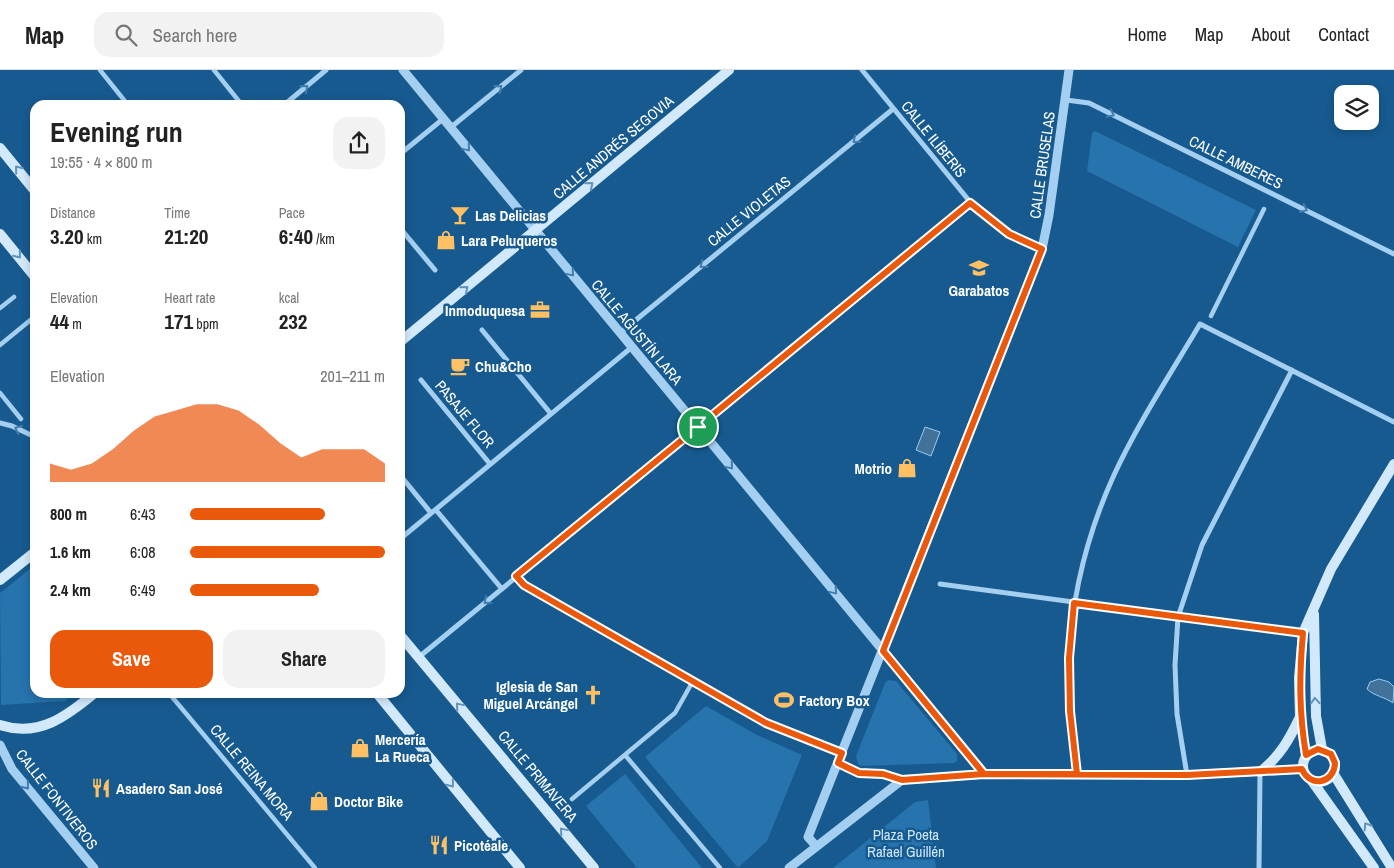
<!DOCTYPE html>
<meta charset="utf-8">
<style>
body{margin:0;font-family:"Archivo Narrow",sans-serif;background:#f2f2f2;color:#222;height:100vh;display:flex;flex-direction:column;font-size:19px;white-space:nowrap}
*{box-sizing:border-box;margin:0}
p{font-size:16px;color:#767676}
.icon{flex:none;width:28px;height:28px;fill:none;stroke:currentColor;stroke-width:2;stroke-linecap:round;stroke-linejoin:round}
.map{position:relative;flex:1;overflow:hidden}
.sheet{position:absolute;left:30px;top:30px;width:375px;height:598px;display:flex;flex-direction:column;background:#fff;border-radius:15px;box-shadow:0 2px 8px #0003}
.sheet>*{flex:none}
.tools{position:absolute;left:1334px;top:15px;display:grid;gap:10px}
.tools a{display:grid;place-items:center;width:45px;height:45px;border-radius:10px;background:#fff;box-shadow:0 2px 8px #0003;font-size:25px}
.pin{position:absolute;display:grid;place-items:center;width:42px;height:42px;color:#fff;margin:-21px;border:2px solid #fff;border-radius:50%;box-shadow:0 1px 5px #0007}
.round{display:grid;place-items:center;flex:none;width:52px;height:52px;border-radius:15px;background:#f2f2f2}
.headline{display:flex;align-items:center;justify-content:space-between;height:85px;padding:0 20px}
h1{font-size:28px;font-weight:700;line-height:38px}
.figures{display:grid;grid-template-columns:repeat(3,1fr);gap:8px;height:85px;padding:5px 20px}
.figures div{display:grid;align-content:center}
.figures b{font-size:21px;font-weight:700}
.figures small{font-size:14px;font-weight:400}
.figures p{font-size:14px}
.chart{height:140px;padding:10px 20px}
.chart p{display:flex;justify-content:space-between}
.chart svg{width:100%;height:90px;margin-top:5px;fill:#ea580c;opacity:.7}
.cta{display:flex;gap:10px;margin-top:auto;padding:10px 20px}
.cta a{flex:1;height:58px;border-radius:15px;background:#ea580c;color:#fff;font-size:20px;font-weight:700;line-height:58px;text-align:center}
.cta a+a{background:#f2f2f2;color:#222}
ul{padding:0 20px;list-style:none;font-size:16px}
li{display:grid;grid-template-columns:80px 60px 1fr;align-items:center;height:38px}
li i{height:12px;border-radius:6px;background:#ea580c}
header{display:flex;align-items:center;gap:30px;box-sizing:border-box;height:70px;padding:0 25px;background:#fff;border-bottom:1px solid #e0e0e0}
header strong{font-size:24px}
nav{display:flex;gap:28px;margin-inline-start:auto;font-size:18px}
.search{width:350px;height:45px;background:#f2f2f2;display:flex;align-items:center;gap:12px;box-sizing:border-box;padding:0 18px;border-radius:15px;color:#767676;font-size:19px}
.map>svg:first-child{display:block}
.green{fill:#2673ad}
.water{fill:#437299;stroke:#96ccf2}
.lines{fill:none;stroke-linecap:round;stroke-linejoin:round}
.pedestrian{stroke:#a4cff0;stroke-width:4.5}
.minor{stroke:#a4cff0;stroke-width:5}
.tertiary{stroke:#a4cff0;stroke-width:9}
.secondary{stroke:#d2e9fb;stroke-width:10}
.oneway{stroke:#417dad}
.oneway2{stroke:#6293bb}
.route-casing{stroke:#fff;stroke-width:10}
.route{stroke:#ea580c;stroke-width:6}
.labels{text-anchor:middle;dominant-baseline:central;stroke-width:5;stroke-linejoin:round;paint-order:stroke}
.street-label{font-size:15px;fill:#fff;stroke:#175a90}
.poi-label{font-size:15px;font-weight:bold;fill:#fff;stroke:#175a90;text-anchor:start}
.park-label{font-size:15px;fill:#cbe6fb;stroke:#175a90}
</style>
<header>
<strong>Map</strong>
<div class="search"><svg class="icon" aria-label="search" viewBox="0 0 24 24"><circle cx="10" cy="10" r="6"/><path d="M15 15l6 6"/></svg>Search here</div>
<nav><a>Home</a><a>Map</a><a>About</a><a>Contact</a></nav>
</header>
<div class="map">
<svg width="1394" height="798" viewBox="0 0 1394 798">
<rect width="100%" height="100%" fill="#175a90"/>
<path class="green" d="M1095,61L1256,140L1238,177L1087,101L1092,63Z
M35,495V622L75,623L65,631L1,635L0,523Z
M888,610L896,611L957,684V691L954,693L861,696L858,694L856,686L885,613Z
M706,636L757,665L802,685L767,771L738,798L645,687Z
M625,704L702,798H637L586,736Z
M928,730L936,798H833L915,732Z"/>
<path class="water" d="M925,357L940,362L931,386L916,380Z
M1379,609L1389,612L1394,617L1393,633C1385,627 1374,626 1367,619L1370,612Z"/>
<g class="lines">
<path class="pedestrian" d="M100,0L128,35
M214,0L242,35
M0,238L14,227
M1211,246L1264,139
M0,275L33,248
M0,323L21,349
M168,622L315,798
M625,685L720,798
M572,729L675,643L693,611"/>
<path class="minor" d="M862,0L971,133L1009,164L1042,179
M1066,30L1089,33L1394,184
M284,35L326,0
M450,58L521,0
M400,84L443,49
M400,158L435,200
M482,260L551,344
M620,263L893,39
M421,310L490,394
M0,353L12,356L35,367
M400,405L431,443
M436,440L502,519
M400,469L632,277
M517,507L524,515L766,653L842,683
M940,514L1303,563
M419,587L971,133
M1077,704C1073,666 1068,627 1069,588C1072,525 1088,462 1114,405C1138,353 1171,303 1200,254L1394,352
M1187,705L1177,644L1175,595L1178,547L1202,475L1292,300
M1259,798L1260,702"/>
<path class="tertiary" d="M403,0L985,704
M0,675L12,699L94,798
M838,693L859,703L883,704L902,710L985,704L1187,705L1302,699
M816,776L808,767L1042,179L1049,145L1069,0
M789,798L902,710"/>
<path class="secondary" d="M0,78L35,121
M0,164L35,207
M400,272L729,0
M0,510L35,482
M1314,544L1316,646L1322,679
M400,565L594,798
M376,622L520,798
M0,655C39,668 67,646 96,622
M1303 696a16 16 0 1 1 32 0a16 16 0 1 1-32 0Z
M1306,685L1300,647L1299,608L1303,563L1331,499L1394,394
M1260,702C1280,686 1289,670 1300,647
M1333,703L1392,798
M1312,711L1374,798"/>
</g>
<defs><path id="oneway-chevron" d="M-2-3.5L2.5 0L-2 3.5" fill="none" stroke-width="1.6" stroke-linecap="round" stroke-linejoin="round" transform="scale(1.25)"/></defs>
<g class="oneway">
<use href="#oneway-chevron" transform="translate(305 18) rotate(-39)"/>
<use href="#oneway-chevron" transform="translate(499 18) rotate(-39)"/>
<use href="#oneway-chevron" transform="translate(1111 44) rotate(26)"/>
<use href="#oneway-chevron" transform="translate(856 70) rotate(141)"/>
<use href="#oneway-chevron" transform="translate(467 78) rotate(50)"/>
<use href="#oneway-chevron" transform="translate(1304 139) rotate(26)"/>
<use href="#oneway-chevron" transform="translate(703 195) rotate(141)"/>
<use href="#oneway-chevron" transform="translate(571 203) rotate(50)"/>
<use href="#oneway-chevron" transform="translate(18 359) rotate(-155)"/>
<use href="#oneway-chevron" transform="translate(730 396) rotate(50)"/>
<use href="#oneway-chevron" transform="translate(834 521) rotate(50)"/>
<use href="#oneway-chevron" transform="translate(487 531) rotate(141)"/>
<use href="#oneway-chevron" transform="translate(26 716) rotate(51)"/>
</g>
<g class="oneway2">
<use href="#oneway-chevron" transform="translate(18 99) rotate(-129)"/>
<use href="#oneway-chevron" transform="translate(590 115) rotate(-40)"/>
<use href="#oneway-chevron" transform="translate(18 185) rotate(51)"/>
<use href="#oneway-chevron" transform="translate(465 219) rotate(-40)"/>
<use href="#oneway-chevron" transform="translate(1315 631) rotate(-94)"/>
<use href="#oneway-chevron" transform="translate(459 636) rotate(-130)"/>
<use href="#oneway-chevron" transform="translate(451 714) rotate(51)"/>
<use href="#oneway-chevron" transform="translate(1367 756) rotate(-122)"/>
<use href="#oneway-chevron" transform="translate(563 761) rotate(-130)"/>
</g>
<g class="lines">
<defs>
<path id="route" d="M698,357L516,506L524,515L766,653L842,683L838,693L859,703L883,704L902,710L984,704L1187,705L1302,699C1310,718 1334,714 1335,693L1331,684L1318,679L1306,685C1299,641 1299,608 1303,563L1074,533L1069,588L1070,641L1077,704H984L883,581L1042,179L1009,164L970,133L698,357"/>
</defs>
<use href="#route" class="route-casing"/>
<use href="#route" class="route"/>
</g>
<defs>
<symbol id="bar-bare" viewBox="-9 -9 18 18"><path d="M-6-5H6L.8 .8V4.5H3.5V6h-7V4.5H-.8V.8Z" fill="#ffc063" stroke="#175a90" stroke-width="2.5" paint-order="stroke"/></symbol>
<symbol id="shop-bare" viewBox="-9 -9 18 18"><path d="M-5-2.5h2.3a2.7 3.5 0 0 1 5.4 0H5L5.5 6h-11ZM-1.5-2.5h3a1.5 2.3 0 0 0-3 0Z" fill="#ffc063" stroke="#175a90" stroke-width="2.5" paint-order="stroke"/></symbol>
<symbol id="school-bare" viewBox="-9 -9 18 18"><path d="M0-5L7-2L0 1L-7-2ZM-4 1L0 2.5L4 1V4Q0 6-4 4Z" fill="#ffc063" stroke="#175a90" stroke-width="2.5" paint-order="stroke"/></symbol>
<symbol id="office-bare" viewBox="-9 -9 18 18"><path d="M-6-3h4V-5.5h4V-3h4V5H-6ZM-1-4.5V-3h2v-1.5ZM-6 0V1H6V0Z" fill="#ffc063" stroke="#175a90" stroke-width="2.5" paint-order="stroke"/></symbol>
<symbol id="cafe-bare" viewBox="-9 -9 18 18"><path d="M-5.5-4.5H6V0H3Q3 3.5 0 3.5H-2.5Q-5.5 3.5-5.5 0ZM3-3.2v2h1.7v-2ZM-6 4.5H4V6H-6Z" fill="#ffc063" stroke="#175a90" stroke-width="2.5" paint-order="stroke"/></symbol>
<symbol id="church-bare" viewBox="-9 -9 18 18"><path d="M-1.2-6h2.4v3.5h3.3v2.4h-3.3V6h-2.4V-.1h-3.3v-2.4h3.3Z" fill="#ffc063" stroke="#175a90" stroke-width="2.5" paint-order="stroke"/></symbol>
<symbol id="stadium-bare" viewBox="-9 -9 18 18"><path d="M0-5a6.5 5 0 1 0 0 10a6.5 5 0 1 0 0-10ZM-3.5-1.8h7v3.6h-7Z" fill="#ffc063" stroke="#175a90" stroke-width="2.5" paint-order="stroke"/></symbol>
<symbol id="restaurant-bare" viewBox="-9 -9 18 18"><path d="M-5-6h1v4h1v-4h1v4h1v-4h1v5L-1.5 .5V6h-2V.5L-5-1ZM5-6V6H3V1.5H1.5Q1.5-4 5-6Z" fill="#ffc063" stroke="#175a90" stroke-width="2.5" paint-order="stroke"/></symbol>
</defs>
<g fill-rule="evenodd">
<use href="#bar-bare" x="446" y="131" width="28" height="28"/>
<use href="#shop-bare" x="432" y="156" width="28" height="28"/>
<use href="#school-bare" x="965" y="184" width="28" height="28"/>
<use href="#office-bare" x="526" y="226" width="28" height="28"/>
<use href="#cafe-bare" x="446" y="282" width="28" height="28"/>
<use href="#shop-bare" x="893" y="384" width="28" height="28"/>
<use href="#church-bare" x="579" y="611" width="28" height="28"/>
<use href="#stadium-bare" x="770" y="616" width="28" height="28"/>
<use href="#shop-bare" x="346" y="664" width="28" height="28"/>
<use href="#restaurant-bare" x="87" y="704" width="28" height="28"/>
<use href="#shop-bare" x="305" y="717" width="28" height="28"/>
<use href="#restaurant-bare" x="425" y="761" width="28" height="28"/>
</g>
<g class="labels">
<g class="street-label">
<text transform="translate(934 69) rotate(51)">CALLE ILÍBERIS</text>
<text transform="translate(613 77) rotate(-40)">CALLE ANDRÉS SEGOVIA</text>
<text transform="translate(1236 92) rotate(26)">CALLE AMBERES</text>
<text transform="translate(1042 95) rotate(-82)">CALLE BRUSELAS</text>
<text transform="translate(749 141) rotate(-39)">CALLE VIOLETAS</text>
<text transform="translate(637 262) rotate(50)">CALLE AGUSTÍN LARA</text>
<text transform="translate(465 344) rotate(50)">PASAJE FLOR</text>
<text transform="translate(252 702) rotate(50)">CALLE REINA MORA</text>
<text transform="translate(538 706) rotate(50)">CALLE PRIMAVERA</text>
<text transform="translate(57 729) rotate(52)">CALLE FONTIVEROS</text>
</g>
<g class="poi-label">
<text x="475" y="145">Las Delicias</text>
<text x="461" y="170">Lara Peluqueros</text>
<text x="979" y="220" text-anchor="middle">Garabatos</text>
<text x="525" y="240" text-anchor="end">Inmoduquesa</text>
<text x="475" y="296">Chu&amp;Cho</text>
<text x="892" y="398" text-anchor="end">Motrio</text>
<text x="578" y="616" text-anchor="end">Iglesia de San<tspan x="578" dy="17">Miguel Arcángel</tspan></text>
<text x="799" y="630">Factory Box</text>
<text x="375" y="669">Mercería<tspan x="375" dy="17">La Rueca</tspan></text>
<text x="116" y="718">Asadero San José</text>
<text x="334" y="731">Doctor Bike</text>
<text x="454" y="775">Picotéale</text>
</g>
<g class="park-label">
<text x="906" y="764">Plaza Poeta<tspan x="906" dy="17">Rafael Guillén</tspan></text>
</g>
</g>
</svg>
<div class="tools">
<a><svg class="icon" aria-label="layers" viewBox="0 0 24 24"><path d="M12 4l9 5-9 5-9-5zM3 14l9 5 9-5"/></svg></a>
</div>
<div class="pin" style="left:698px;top:357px;background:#1e9e55"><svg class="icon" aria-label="arrive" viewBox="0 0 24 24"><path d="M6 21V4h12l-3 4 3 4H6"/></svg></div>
<section class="sheet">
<div class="headline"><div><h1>Evening run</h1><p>19:55 · 4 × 800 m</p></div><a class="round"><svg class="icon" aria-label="share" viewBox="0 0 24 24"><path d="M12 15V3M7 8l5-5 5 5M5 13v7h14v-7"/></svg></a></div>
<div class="figures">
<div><p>Distance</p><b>3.20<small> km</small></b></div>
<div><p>Time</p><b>21:20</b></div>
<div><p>Pace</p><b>6:40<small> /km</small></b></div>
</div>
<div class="figures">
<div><p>Elevation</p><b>44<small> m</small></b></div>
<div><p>Heart rate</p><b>171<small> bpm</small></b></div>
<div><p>kcal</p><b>232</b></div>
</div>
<div class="chart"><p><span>Elevation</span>201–211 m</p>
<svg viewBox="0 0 160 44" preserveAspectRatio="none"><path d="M0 44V35L10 38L20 35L30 28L40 19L50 12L60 9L70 6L80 6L90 9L100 16L110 25L120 32L130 28L140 28L150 28L160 35V44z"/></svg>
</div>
<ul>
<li><b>800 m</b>6:43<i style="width:69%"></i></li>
<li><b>1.6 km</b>6:08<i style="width:100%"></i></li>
<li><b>2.4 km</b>6:49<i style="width:66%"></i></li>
</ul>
<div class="cta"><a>Save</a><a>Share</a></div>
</section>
</div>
